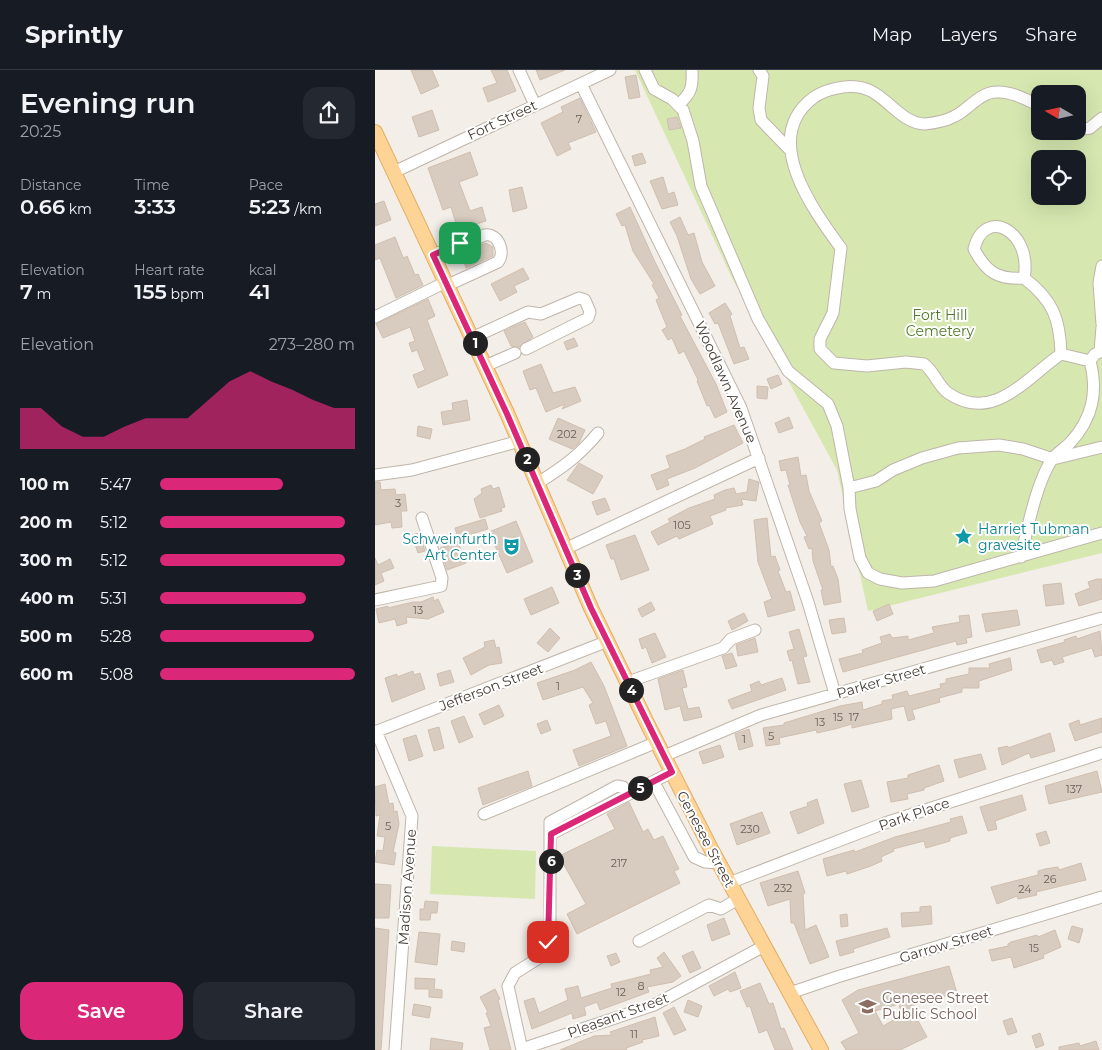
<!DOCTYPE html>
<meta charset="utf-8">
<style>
body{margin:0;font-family:Montserrat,sans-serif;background:#242831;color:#f1f3f6;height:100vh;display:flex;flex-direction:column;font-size:19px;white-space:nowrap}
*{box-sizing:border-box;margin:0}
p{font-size:16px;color:#9ea1a6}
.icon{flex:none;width:28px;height:28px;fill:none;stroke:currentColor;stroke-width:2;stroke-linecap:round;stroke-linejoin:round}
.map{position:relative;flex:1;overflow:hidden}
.side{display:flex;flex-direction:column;background:#171b24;width:375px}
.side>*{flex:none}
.needle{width:32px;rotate:279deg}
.fabs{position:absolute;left:656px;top:15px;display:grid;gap:10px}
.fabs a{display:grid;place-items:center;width:55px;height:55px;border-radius:10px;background:#171b24;box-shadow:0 5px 20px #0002;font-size:25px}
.pin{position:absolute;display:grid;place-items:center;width:42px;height:42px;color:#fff;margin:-21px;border-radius:10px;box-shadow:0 2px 8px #0006}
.km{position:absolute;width:25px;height:25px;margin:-12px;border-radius:50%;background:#222;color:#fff;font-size:14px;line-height:25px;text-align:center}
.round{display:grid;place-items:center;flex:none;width:52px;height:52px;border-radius:15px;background:#242831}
.head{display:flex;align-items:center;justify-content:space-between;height:85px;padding:0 20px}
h1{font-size:28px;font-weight:600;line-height:38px}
.metrics{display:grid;grid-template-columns:repeat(3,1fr);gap:8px;height:85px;padding:5px 20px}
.metrics div{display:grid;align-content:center}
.metrics b{font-size:21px;font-weight:600}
.metrics small{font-size:14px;font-weight:400}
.metrics p{font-size:14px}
.chart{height:140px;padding:10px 20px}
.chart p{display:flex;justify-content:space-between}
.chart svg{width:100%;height:90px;margin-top:5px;fill:#db2777;opacity:.7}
.button{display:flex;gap:10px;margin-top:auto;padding:10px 20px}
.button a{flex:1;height:58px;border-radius:15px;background:#db2777;color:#fff;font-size:20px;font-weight:600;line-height:58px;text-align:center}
.button a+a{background:#242831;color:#f1f3f6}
ul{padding:0 20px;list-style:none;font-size:16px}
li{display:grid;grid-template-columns:80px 60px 1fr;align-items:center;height:38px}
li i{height:12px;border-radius:6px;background:#db2777}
header{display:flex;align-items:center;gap:30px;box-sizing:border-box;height:70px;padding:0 25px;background:#171b24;border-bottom:1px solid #363941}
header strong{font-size:24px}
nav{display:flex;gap:28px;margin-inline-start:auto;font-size:18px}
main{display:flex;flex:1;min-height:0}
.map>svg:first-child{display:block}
.green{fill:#d6e8b0;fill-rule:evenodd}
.building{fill:#d8cbbf;stroke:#d0bfb0;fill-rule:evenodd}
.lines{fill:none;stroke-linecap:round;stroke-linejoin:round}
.minor-casing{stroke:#bfb5aa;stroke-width:13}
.major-casing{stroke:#e3ad65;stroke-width:16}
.minor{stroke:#fff;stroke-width:11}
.major{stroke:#fdd396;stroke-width:14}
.route-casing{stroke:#fff;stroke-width:10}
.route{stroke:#db2777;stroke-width:6}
.labels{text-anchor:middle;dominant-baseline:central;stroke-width:4;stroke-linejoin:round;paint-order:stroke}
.number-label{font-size:11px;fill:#6a6158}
.street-label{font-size:14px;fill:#463e36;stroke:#fff}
.park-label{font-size:14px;fill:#517829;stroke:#fff}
.culture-label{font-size:14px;fill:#0d838f;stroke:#fff;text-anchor:start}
.education-label{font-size:14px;fill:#785e54;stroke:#fff;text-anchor:start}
</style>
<header>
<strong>Sprintly</strong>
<nav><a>Map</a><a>Layers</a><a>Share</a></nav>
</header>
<main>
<section class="side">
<div class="head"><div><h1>Evening run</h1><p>20:25</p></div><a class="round"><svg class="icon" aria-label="share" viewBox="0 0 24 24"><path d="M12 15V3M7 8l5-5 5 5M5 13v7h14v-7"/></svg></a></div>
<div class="metrics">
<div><p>Distance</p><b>0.66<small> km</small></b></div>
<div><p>Time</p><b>3:33</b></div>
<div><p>Pace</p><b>5:23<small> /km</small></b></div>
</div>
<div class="metrics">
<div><p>Elevation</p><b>7<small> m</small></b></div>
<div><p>Heart rate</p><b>155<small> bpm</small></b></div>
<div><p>kcal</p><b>41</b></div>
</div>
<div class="chart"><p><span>Elevation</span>273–280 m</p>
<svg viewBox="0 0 160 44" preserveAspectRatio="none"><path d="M0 44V24L10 24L20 33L30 38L40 38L50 33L60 29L70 29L80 29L90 20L100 11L110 6L120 11L130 15L140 20L150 24L160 24V44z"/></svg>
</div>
<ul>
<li><b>100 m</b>5:47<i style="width:63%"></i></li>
<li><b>200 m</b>5:12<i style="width:95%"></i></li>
<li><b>300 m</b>5:12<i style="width:95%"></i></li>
<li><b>400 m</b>5:31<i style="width:75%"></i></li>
<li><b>500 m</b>5:28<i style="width:79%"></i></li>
<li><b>600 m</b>5:08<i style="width:100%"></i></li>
</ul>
<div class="button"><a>Save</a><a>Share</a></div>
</section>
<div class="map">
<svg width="727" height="980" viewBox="0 0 727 980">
<rect width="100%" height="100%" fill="#f3eee7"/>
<path class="green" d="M260,0H727V483L493,541L462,400L357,208ZM665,24H702V61H665ZM665,89H702V126H665Z
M57,776L161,781L160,829L55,824Z"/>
<path class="building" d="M36,0H57L64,16L46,24Z
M116,0H132L141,21L113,32L108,18L122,13Z
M161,0H190L165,10Z
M261,5L265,27L254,29L250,7Z
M205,28L221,62L193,73L196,79L182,86L166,53L188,42L186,37Z
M57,40L64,60L44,67L37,47Z
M302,47L306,58L294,60L292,49Z
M95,82L103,105L84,112L95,141L107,137L111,151L83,160L76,137L68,140L53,98Z
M267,83L271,93L260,96L257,86Z
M288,107L293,124L299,122L303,135L287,139L275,111Z
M147,117L152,138L138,142L134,120Z
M9,131L16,150L0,156V134Z
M255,137L280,192L307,245L305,246L341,314L352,342L340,348L334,335L332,336L322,311L323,310L309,281L304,284L297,268L293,270L287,260L292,257L281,230L284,228L277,215L279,214L258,181L250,155L247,156L241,144Z
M305,147L313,165L319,163L327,192L340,216L325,224L316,209L302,166L295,152Z
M20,167L27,185L29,188L32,186L40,205L43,204L48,215L21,228L5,188L0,190V175Z
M111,173L118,177V186L91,198L86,182Z
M148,198L154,209L139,216L142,222L125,231L116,214Z
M53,229L60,246L52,250L73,305L43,318L38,305L50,300L42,280L37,282L34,273L40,271L35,257L8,268L1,254Z
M350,233L357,244L355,246L365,278L369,277L374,289L359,294L343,253L340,254L334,243Z
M150,252L158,267L144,277L136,276L129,261Z
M199,268L203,276L192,280L189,272Z
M166,294L178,323L200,317L206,331L187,339L190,334L171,342L161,318L155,320L148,301Z
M403,305L407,314L396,319L392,309Z
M382,316L393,317L392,329L382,328Z
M92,330L95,350L68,355L66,342L78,340L77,333Z
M414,347L418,358L404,363L400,353Z
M183,348L210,360L204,373L197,379L174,369Z
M359,355L368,373L320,398L292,409L294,415L282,420L276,405L295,398L291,386L310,379L330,369L329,367Z
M43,356L57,359L55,369L42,366Z
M423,387L426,406L431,405L434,421L447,451L444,453L454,480L456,497L458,496L463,509L466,532L449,535L446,520H448L438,491L437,478L434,479L429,467L432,466L425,452L413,415H415L411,400L406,401L404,391Z
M204,393L228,406L218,424L192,410Z
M374,409L384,412L381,431L366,429L368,435L350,438L351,440L335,446L338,454L304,469L302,466L283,475L276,462L295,452L293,449L314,438L340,429L339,425L350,420L359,418L361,424L372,422Z
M0,412H5L6,420L20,419L21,425L30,424L32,441H26L27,457L17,458L16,452L0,455Z
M116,415L118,419L124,417L130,437L126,438L127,441L105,448L99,429L107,423L106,419Z
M230,428L235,440L222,445L217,432Z
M392,448L396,487L400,486L405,500L403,501L411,522L415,521L420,540L393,547L389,532L397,529L383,492L379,450Z
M110,449L113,459L83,468L80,458Z
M141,451L158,492L132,503L114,462Z
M44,463L50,481L43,483L37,465Z
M260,465L274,500L246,510L239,489H236L231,475Z
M83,472L91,493L72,500L65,478Z
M0,488L3,495L15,489L19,498L6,503L9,511L0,515Z
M722,509H727V529L704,536L700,524L715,518L713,512Z
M686,513L689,534L671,536L668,515Z
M177,517L184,533L156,545L149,529Z
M58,527L59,531L63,529L69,542L53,549L31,547L32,553L22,556L20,549L4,553L1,539L13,536V538L38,532H46Z
M276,532L280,540L267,547L263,539Z
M514,534L518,544L502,551L498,541Z
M642,540L645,555L611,562L607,544Z
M369,543L373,551L357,560L353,551Z
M594,545L597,567L591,568L592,573L582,575L581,571L468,602L464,589L488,583L487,580L507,573L505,567L515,564L517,568L533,566V570L559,563L557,557L585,552L584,546Z
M469,548L471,562L457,564L454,550Z
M175,558L185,568L173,582L162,573Z
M424,559L432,586L428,587L435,612L423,614L417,590L415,591L412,581L419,579L414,562Z
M725,561L727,585L720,587L717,578L687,587L689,592L679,595L677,590L666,593L662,580L690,572L689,570L701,566L702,569Z
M280,563L291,587L277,593L271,577L267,579L264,569Z
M380,568L383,582L363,586L361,575Z
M119,570L121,578L124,577L127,593L114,595L96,605L88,588L110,577L109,572Z
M357,583L362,596L351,599L347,586Z
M635,588L637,600L604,611V618H587V622L564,628L565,632L537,640L540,649L533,651L529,636L516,639L517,649L477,658V654L460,659L442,663L441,660L404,668L405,674L391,676L388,658L409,655V653L465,636L487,632L488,640L507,634V631L518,629L517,625L532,621L534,626L566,618L565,614L571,613V609L594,604V598H615L614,594Z
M216,592L229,616L252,676L204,696L198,680L236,666L231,651L221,654L214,635L218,633L208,617L168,630L162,613L200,600Z
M75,600L79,612L65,616L62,604Z
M308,600L312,617L307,618L313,639L324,637L327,647L309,651L305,636L290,640L283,609Z
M38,601L39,605L45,603L50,619L17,632L10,608L22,604V607Z
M407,608L411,620L357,639L353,630L377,621L375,615L384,611L386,615Z
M124,635L129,646L109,655L104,644Z
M89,646L98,667L84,673L76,651Z
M727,648V662L700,671L694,654L704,650L705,655Z
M172,650L176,660L166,664L162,654Z
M64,657L69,678L59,681L53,660Z
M374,659L378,676L364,680L360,664Z
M675,663L680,681L656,688L654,683L627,695L623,678L633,676V678Z
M41,665L48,686L34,691L28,669Z
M345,675L349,687L328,694L324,682Z
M606,684L611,699L584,708L579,690Z
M564,695L569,711L549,718V720L532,724L533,729L516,732L512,712L533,708V705Z
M153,701L157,716L108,735L103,718Z
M722,701L727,722L674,734L670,716Z
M486,710L494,737L477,742L469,714Z
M10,714L14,734L18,733L19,742L22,741L24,754L18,782L21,783L19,795L0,792L2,780L8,781L10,767L2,766L5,745L1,746L0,717Z
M647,725L651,740L620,751L622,759L613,761L605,737Z
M442,729L449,753L423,764L415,742L433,736L432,733Z
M254,732L268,762L273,759L279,770L288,766L304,799L299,801L305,813L202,864L192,844L211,834L184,786L240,759L232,744Z
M387,742L395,763L362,775L355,754Z
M587,746L592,763L575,768V771L551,778L549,771L518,779L519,781L506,787L507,791L496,796L472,804L471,801L452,806L448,789L479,780L480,782L520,767L576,752L575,749Z
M671,761L675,773L665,776L661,764Z
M706,793L711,810L661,822L662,825L643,829L642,826L622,834L616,817L663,805V801L670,799L683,797L684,800Z
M423,801L430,823L428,824L430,860L441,855L454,887L435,894L419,853H416L415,829L393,836L385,813Z
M0,814L16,815L14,848H0Z
M50,831L63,832L62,843H56L55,850H45V839H49Z
M556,836L557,854L527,857L526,843L545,842V837Z
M472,844L473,856L466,857L465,845Z
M349,848L355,864L337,871L332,855Z
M697,856L708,859L704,873L693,869Z
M0,858L14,860L6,980H0Z
M512,858L515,867L478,879L479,882L465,886L461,871Z
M680,860L686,877L668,885L669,888L639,898L636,887L617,891L614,880L633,876V874L636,872L662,865L663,867Z
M44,862L65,864L62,895L40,892Z
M77,871L90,873L89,882L76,880Z
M318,881L326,898L315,903L307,886Z
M289,882L306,906L298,912L272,917L274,922L225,940L222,932L209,937L211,945L198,949L197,943L157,959L149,931L159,928L164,943L193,930L190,919L203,916L206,928L237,918L236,914L276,904L275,900L288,897L282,888Z
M241,883L245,892L236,896L232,886Z
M574,896L582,923L535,936L552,967L525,980H471L466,972L484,963L467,930L483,920ZM524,934L527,945L508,956L500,941Z
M360,902L366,918L355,922L353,919L339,926L334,916Z
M40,908L60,909L59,919L67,920V928L54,927V919H40Z
M385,913L394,934L398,933L406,959L409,958L418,980H400L392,960L384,963L375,936L372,937L365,921Z
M120,919L125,929L123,930L136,980H115L109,958L116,956L111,943L113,942L105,927Z
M313,930L327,936L323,947L309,942Z
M39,934L56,937L54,948L37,945Z
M299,937L311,960L299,965L288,943Z
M280,947L284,966L267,970L268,972L251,978L252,980H185L219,966L237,965L235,962Z
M637,948L642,962L633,965L628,951Z
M665,963L669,975L661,978L657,966Z
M56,968L88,973L87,980H55Z
M721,971L724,980H684V977L704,973L705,976Z"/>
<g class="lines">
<defs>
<path id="minor" d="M144,0L160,35
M270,0L279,19L297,29L308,40L318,71L326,116L383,249L413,301L453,334L462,356L474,418L501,411L518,400L547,388L583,378L624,375L648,379L678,389L727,377
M384,0L388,6L384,38L386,50L415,80
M206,14L366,338L433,532L460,624
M303,35C316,24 318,17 317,0
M665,36C652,30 636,21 622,22C605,22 594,39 580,46C571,51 560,53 550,54C526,54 511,24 488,18C473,14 450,19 438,28C385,68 438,140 466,178L458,243L445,269V279L459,293L492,296L531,292L549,294C559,301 563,316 573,323C618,354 651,308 686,284L715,291L720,284L727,281
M702,60L715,58L727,48
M19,102L235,0
M58,185L110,165C123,163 131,182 123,192L73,215
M727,196L724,213L727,254
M649,208C658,162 610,135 599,179C611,202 623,210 649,208C678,230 685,249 686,284
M0,247L71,212
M97,268L153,242L166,244L204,228L210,230L215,242L213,248L151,279
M725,282L727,257
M110,296L140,283
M0,405L37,400L145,371
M163,413C188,397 204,386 223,363
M474,418L475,439L485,488L493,503L505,509L527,513L559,511L727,463
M190,479L384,388
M646,487C652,460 662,410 678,388C683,382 690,378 695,373C718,348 723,322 715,291
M0,530L66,516L67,508L47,448
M253,612L348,578L356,569L380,560
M1,661L37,746L20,980
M0,662L233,571
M289,686L386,645L727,548
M271,715L282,718L319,787L330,792L344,793
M109,744L282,672
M176,764L297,702
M354,813L510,753L727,683
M264,871L334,835L346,839L363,829
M415,923L462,907L727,827
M147,979L279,935L389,876
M147,980L133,916L140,903L167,886L172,877L175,850V752L242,716L248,717L252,724"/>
<path id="major" d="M0,62L132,343L216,538L274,657L334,775L446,980"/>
</defs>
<use href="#minor" class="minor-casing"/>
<use href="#major" class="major-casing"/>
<use href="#minor" class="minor"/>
<use href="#major" class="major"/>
</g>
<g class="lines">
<defs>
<path id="route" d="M85,173L58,185L132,344L216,538L297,702L176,764L173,872"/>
</defs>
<use href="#route" class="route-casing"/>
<use href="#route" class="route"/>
</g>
<defs>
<symbol id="sight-bare" viewBox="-9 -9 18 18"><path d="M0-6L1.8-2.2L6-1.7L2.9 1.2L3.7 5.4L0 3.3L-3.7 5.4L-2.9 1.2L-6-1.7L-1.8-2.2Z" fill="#0f9aa8" stroke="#fff" stroke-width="2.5" paint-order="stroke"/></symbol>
<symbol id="theatre-bare" viewBox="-9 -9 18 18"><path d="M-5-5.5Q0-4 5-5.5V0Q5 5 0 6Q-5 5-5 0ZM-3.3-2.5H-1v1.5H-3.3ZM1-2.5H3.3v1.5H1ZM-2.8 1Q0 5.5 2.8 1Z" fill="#0f9aa8" stroke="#fff" stroke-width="2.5" paint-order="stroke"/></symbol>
<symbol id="school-bare" viewBox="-9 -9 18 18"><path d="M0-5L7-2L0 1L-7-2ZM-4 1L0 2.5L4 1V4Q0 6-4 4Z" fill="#8d6e63" stroke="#fff" stroke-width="2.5" paint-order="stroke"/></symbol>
</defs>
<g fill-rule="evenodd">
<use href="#sight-bare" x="576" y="454" width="25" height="25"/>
<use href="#theatre-bare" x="124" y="464" width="25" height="25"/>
<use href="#school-bare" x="480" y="924" width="25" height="25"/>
</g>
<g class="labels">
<g class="number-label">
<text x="204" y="49">7</text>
<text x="192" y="364">202</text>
<text x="23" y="433">3</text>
<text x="307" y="455">105</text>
<text x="43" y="540">13</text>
<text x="183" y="616">1</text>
<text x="463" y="647">15</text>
<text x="479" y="647">17</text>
<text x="445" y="652">13</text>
<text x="396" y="666">5</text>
<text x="369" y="669">1</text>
<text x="699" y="719">137</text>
<text x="13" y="756">5</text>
<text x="375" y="759">230</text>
<text x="244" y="793">217</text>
<text x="675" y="809">26</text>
<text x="408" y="818">232</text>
<text x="650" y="819">24</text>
<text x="659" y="878">15</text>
<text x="266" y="916">8</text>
<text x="246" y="922">12</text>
<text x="259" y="964">11</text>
</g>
<g class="street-label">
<text transform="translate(127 50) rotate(-25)">Fort Street</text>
<text transform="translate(351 312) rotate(66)">Woodlawn Avenue</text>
<text transform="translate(506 611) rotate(-16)">Parker Street</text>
<text transform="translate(116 617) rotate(-21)">Jefferson Street</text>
<text transform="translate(539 744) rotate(-19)">Park Place</text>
<text transform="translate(331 769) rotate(62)">Genesee Street</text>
<text transform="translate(32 817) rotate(-86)">Madison Avenue</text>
<text transform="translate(571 874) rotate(-17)">Garrow Street</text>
<text transform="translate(243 945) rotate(-20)">Pleasant Street</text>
</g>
<g class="park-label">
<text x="565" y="245">Fort Hill<tspan x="565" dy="16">Cemetery</tspan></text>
</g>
<g class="culture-label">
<text x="603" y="459">Harriet Tubman<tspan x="603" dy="16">gravesite</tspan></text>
<text x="122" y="469" text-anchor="end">Schweinfurth<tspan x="122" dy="16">Art Center</tspan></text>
</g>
<g class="education-label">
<text x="507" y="928">Genesee Street<tspan x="507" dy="16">Public School</tspan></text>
</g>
</g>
</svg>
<div class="fabs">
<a><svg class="needle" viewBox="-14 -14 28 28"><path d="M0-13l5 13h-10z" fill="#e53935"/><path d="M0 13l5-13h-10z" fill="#9ea1a6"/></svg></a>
<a><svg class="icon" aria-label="locate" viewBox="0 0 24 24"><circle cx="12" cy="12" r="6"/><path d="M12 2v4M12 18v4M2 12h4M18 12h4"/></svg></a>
</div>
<div class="pin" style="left:85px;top:173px;background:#1e9e55"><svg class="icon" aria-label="arrive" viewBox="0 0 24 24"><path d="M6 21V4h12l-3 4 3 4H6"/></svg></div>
<div class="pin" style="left:173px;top:872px;background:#d93025"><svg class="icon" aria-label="check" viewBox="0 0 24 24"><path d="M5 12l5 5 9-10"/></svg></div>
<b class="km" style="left:100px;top:273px">1</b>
<b class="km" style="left:152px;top:389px">2</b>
<b class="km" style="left:202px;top:505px">3</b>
<b class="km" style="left:256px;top:620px">4</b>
<b class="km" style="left:265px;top:718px">5</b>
<b class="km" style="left:176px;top:791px">6</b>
</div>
</main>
